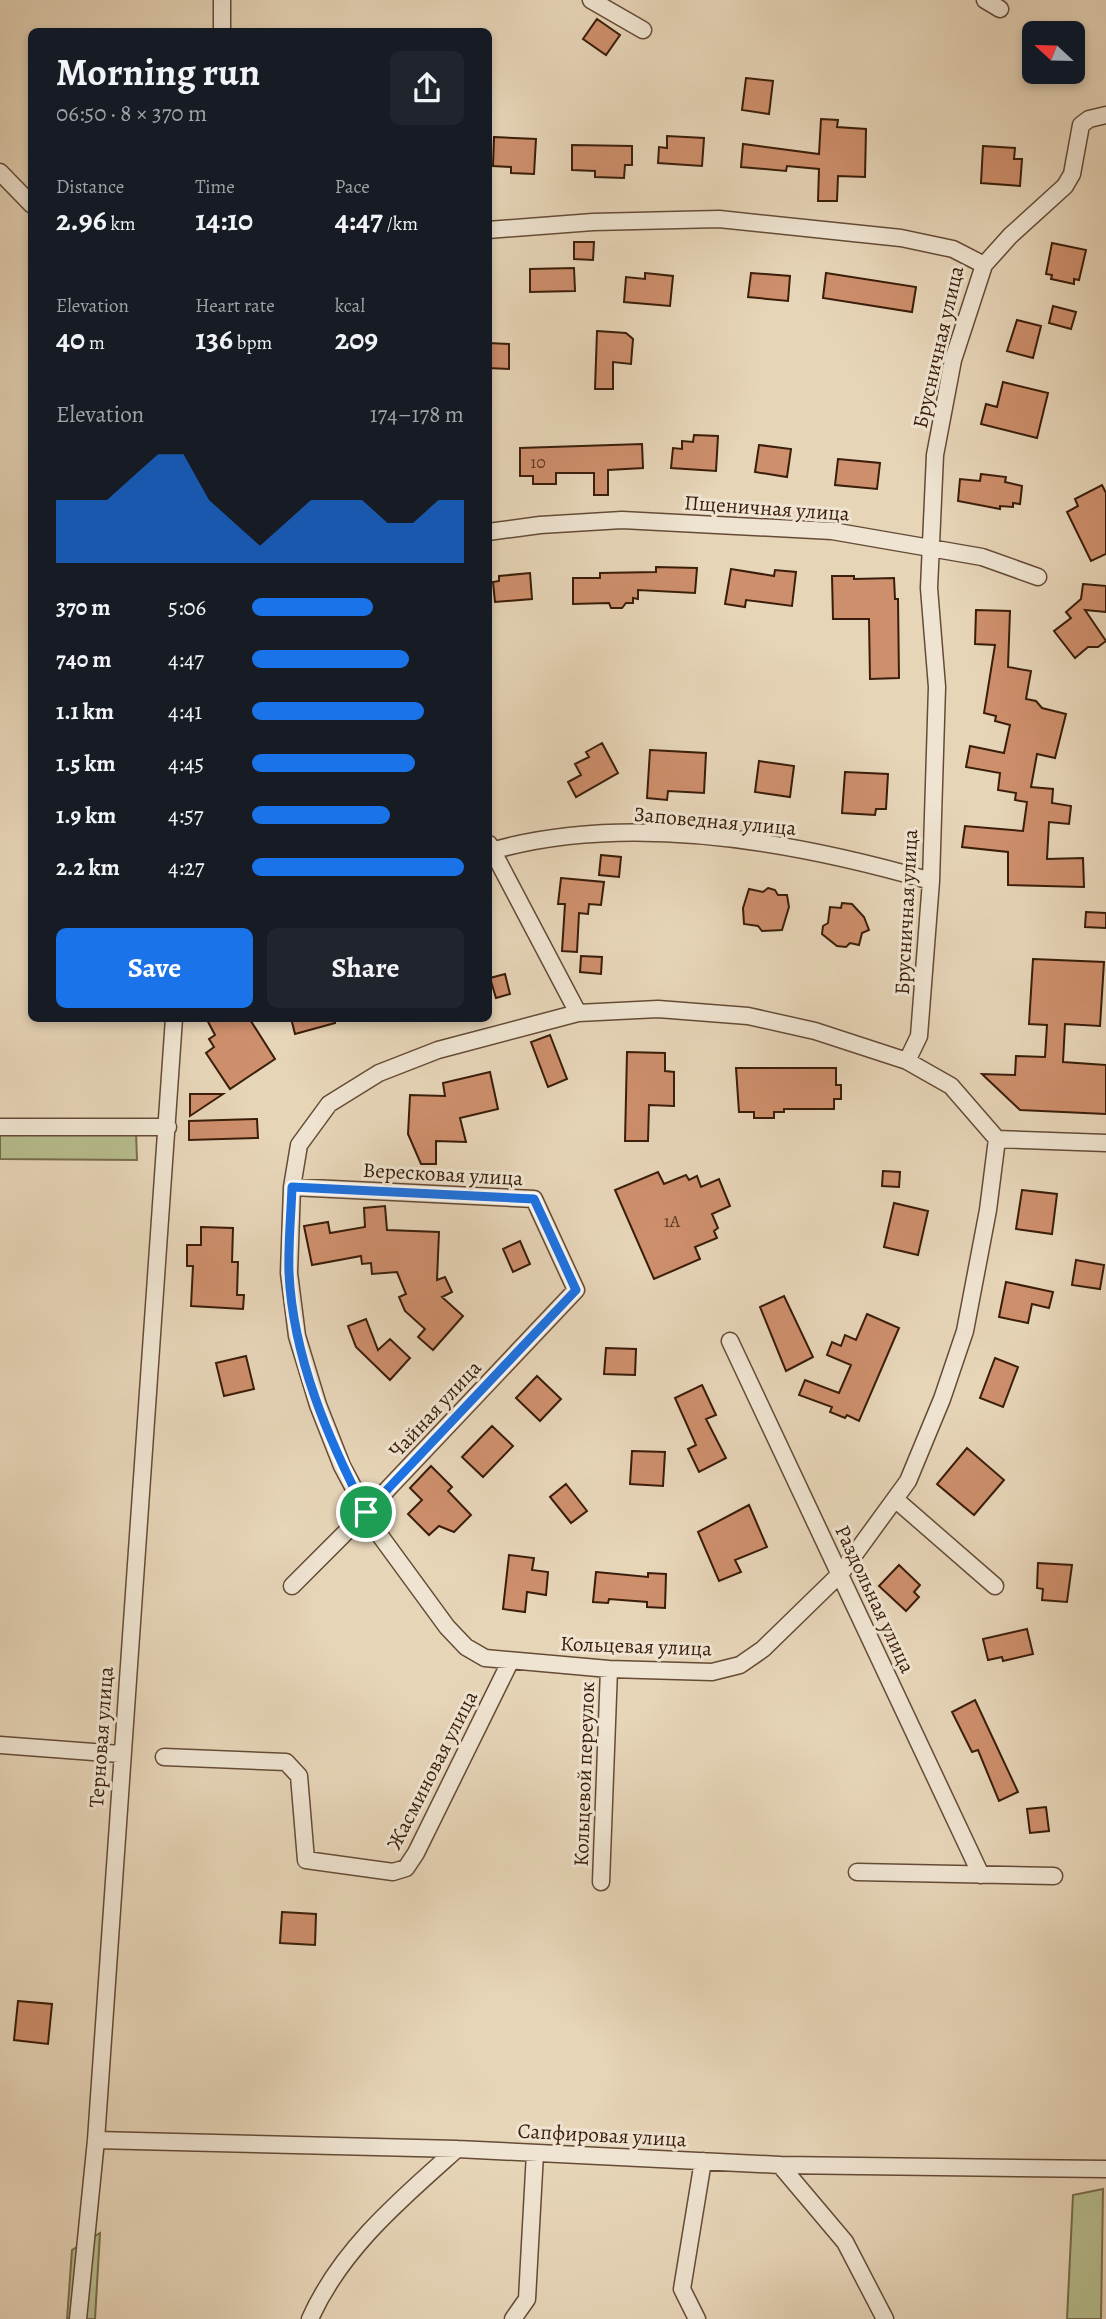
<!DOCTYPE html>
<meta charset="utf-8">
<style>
body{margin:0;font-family:Alegreya,serif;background:#20242c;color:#f1f3f6;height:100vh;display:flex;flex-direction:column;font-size:26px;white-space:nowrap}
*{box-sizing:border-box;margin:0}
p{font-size:23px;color:#9ea1a6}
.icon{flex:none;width:38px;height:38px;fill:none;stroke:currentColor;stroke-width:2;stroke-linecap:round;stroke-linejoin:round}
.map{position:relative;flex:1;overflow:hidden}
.details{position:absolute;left:28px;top:28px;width:464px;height:994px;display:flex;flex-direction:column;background:#171b24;border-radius:10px;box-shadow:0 4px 10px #0003}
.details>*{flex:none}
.needle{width:46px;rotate:292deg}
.controls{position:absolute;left:1022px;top:21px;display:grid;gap:14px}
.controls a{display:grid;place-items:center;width:63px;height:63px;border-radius:10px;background:#171b24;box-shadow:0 4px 10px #0003;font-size:35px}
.pin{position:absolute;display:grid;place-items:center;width:60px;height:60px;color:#fff;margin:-30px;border:4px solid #fff;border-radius:50%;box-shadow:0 2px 7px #0007}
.round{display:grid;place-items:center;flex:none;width:74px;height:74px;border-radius:10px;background:#20242c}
.head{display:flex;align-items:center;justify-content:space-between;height:119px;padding:0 28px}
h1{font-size:38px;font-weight:700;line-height:52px}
.figures{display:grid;grid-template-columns:repeat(3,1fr);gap:10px;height:119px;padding:7px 28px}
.figures div{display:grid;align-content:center}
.figures b{font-size:30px;font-weight:700}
.figures small{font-size:19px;font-weight:400}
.figures p{font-size:19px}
.chart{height:196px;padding:14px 28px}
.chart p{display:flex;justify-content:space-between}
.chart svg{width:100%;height:126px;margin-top:7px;fill:#1a73e8;opacity:.7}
.cta{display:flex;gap:14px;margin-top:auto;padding:14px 28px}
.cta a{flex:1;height:80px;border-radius:10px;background:#1a73e8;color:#fff;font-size:28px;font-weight:700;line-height:80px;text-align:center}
.cta a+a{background:#20242c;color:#f1f3f6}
ul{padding:0 28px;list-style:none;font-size:23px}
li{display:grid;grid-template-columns:112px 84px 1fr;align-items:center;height:52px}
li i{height:18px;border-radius:9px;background:#1a73e8}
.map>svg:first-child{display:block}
.green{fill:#b7bd8e;stroke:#786d4c;stroke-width:2}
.building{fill:#ce8f6c;stroke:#3a1d0a;stroke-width:2}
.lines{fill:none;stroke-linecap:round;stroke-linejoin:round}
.minor-casing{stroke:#654b36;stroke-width:19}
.minor{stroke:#efe4d1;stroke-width:16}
.route-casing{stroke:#fff;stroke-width:14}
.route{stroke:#1a73e8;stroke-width:9}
.labels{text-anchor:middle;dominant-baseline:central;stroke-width:6;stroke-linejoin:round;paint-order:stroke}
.number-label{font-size:18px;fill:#5f3a22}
.street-label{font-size:21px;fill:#3a1d0a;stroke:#efe4d1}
</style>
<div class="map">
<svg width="1106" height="2319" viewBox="0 0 1106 2319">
<rect width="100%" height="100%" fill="#e7d5b8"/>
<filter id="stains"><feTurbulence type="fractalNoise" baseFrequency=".00286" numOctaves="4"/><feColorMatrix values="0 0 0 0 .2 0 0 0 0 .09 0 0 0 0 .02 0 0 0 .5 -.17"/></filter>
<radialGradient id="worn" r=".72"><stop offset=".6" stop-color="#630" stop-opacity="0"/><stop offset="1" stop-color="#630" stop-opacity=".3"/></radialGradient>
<path class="green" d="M0,1124L136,1132L137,1160L0,1159Z
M1103,2189L1101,2319H1067L1073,2195Z
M100,2233L95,2319H67L72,2250Z"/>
<path class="building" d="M597,19L620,35L606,55L583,39Z
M746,78L773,81L769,114L742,110Z
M821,119L838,120L837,127L866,129L865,177L838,176L837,201H818L819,169L787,166L786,171L741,167L743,144L819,154Z
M667,136L704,138L702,166L658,163L659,147L667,148Z
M494,137L536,139L534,174L511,173V167L493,166Z
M572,145L632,146V165H625L624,178L595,177V171L572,170Z
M983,146L1015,148L1014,159H1022L1020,186L981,183Z
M574,242H594L593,260L574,259Z
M1052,243L1086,250L1079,280L1074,279V284L1051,279L1052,275L1046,274Z
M574,268L575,291L530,292V269Z
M645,273L673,276L670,306L624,302L626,277L645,279Z
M751,273L790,276L788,301L748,297Z
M826,273L916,287L912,312L823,298Z
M1053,306L1076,312L1071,329L1049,323Z
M1017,320L1041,326L1033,358L1007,351Z
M597,331L626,333L633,339L631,364L613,362V389H595Z
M488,343L509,344V369L488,368Z
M1003,382L1048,393L1037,438L981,424L986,404L997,407Z
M694,435L718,436L716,471L671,468L673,448L682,449V441L693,442Z
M642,444L643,468L608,470V495H594V473H556V484H533V476H520V448Z
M759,445L791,449L787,477L755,472Z
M838,459L880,463L877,489L835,485Z
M981,474L1006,477L1005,482L1022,486L1020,504L1013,503V507L1000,506V509L958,501L960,479L980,481Z
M1102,485L1106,493V554L1091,561L1067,512L1078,506L1075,499Z
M656,567L697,568L695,593L638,590V599L633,598V603H626L622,608H611L609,603L573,604V578H600V573L656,572Z
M731,569L774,576L775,570L796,572L792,606L746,600L745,607L725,604Z
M530,573L532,599L495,602L493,582L499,581V576Z
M832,576H854V579L894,578L895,599H898L899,678L870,679L869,619H833Z
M1083,584L1106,586V612L1085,610L1106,641L1098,647H1088L1075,658L1054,631L1071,618L1066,612L1081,599Z
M976,610L1010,611L1008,667L1031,671L1026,699L1036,701L1042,708L1066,714L1055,758L1037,754L1031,787L1053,789L1052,803L1071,806L1069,824L1049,822L1047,859L1083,858L1084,887L1008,885V852L962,847L965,826L1023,831L1027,802L1015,800L1016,793L998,790L1000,773L966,767L970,746L1004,753L1010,725L995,721L996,716L984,713L995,645L975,644Z
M602,743L618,773L576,797L568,782L581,775L575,764L589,757L586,752Z
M650,750L706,753L704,793L668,791L667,800L647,798Z
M759,761L794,766L790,797L755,792Z
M845,772L888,774L886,809H876L875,815L842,813Z
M601,855L621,857L619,877L599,875Z
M561,878L604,882L601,905L589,904L588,914L579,913L577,952L562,951L565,904H558Z
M768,888L775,890L778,895H787L789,907L782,930L762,931L758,926L744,924L743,908L749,889L763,892Z
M842,903L852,904L864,917L869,930L862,933L859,945L850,943L846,947L837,946L822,934L823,926L828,923L830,907L841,908Z
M1086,912L1106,913V928L1085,927Z
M581,956L602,957L601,974L580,972Z
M1033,959L1104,962L1100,1026L1065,1024L1063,1062L1106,1065V1114L1020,1110L982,1074L1015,1075L1016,1056L1045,1057L1047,1025L1029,1024Z
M505,974L510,994L496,998L490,978Z
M206,1018H249L275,1059L230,1089L206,1053L214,1047L209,1039L215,1035Z
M291,1018H334L335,1023L295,1034Z
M550,1035L567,1079L548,1087L531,1042Z
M627,1052L665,1053V1071L674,1072V1106L649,1105L648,1141H625Z
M736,1068H836V1085H841V1099H834V1109H784V1112H774V1118H754V1112H739Z
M490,1072L498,1109L460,1118L466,1142L436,1141V1164H421L408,1134L410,1095L445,1096L443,1083Z
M190,1094H223L190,1116Z
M257,1119L258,1138L189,1140V1121Z
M883,1171L900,1172L899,1187L882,1186Z
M658,1172L664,1184L686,1175L689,1180L697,1176L701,1187L719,1179L730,1206L712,1214L718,1228L714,1231L717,1238L695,1247L700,1259L654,1279L615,1190Z
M1022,1190L1057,1194L1052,1234L1016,1229Z
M894,1203L928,1211L918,1255L884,1247Z
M385,1206L387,1230L439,1232L437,1280L445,1277L452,1292L442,1297L463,1316L433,1350L418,1337L425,1329L405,1311L399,1297L406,1294L397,1272L372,1274L371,1263L362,1264L361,1256L312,1265L304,1226L328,1222L330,1233L365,1227L364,1208Z
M201,1227L233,1228L232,1262H238L237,1295H244L243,1309L191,1306L193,1266H187V1245H201Z
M520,1241L530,1264L513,1272L503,1249Z
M1076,1260L1104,1265L1100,1289L1072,1285Z
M1006,1282L1053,1292L1049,1308L1032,1304L1028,1323L999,1317Z
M784,1296L813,1357L786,1371L760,1307Z
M867,1314L899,1328L859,1421L847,1415L845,1418L830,1412L832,1407L799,1395L805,1380L839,1393L851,1365L827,1355L832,1342L841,1346L845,1335L856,1340Z
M366,1319L378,1350L390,1339L410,1358L390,1380L356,1347L348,1326Z
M606,1348L636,1349L635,1375L604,1374Z
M246,1356L254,1389L224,1396L216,1363Z
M995,1358L1018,1367L1003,1407L980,1398Z
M537,1376L561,1399L540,1421L516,1398Z
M702,1385L716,1415L706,1419L726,1458L699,1472L688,1449L696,1445L675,1398Z
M492,1426L513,1446L483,1477L462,1457Z
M967,1448L1004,1480L974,1515L937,1484Z
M632,1451L665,1452L663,1486L630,1484Z
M431,1466L452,1487L448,1491L471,1515L454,1532L439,1526L429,1535L408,1514L422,1500L410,1488Z
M566,1484L587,1511L571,1523L550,1497Z
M749,1505L767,1547L735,1560L741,1572L719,1581L698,1532Z
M509,1555L534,1558L532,1570L548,1572L546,1595L527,1592L525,1612L503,1609Z
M1038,1563L1072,1565L1067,1602L1042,1600L1043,1589L1037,1588Z
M899,1565L920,1585L914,1592L919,1597L906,1611L879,1586Z
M596,1572L648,1577V1573L666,1574L665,1608L647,1607V1602L609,1599L608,1603L593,1602Z
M1027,1629L1033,1654L1003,1661L1002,1657L988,1660L983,1639Z
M975,1700L1018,1792L999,1801L978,1750L972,1752L952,1712Z
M1046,1807L1049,1831L1030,1833L1027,1809Z
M282,1912L316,1914L315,1945L280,1943Z
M18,2001L52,2004L48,2044L14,2040Z"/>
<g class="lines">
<defs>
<path id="minor" d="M222,0V32
M591,0L643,30
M985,0L1000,9
M0,172L32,205
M488,230L593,222L719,219L901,238L953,249L984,265L953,360L935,455L929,588L937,687L931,881L919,1036L907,1061
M984,265L1010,236L1065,186L1072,174L1081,125L1089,119L1106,115
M488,532L540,525L622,520L832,531L982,557L1038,577
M489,844L578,1013
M488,852C626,811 796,842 931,881
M658,1009L748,1016L815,1031L907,1061L951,1086L997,1139L988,1210L965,1331L942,1399L908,1481L841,1573L763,1649L740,1665L712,1672L609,1669L485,1658L466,1647L447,1627L376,1530L342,1466L318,1405L297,1336L289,1273L292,1187L299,1145L329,1104L379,1073L438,1050L578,1013Z
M0,1127H168
M997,1139L1106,1143
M730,1341L981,1875
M895,1499L995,1586
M292,1586L366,1512L576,1290L534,1199L292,1187
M0,1745L120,1754
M164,1757L286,1762L299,1776L306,1860L393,1872L406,1868L416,1853L510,1662
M857,1872L1054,1876
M601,1882L609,1669
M96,2140L457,2149L780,2165L1106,2169
M780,2165L845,2242L885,2319
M78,2319L96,2140L174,1018
M310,2319C341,2249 401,2199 457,2149
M513,2319L527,2299L535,2153
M697,2319L682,2289L703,2161"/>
</defs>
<use href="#minor" class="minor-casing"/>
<use href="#minor" class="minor"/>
</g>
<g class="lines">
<defs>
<path id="route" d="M292,1187L534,1199L576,1290L366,1512C328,1439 293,1357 289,1273C288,1245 291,1216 292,1187Z"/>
</defs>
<use href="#route" class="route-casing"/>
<use href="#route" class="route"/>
</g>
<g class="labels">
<g class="number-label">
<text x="538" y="462">10</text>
<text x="672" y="1221">1А</text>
</g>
<g class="street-label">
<text transform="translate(938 347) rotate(-77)">Брусничная улица</text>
<text transform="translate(767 508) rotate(4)">Пщеничная улица</text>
<text transform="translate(715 821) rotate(5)">Заповедная улица</text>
<text transform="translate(906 912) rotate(-87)">Брусничная улица</text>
<text transform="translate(443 1174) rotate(3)">Вересковая улица</text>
<text transform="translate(435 1409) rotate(-47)">Чайная улица</text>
<text transform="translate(875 1599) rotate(65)">Раздольная улица</text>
<text transform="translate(636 1646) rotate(2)">Кольцевая улица</text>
<text transform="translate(101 1737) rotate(-86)">Терновая улица</text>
<text transform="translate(432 1770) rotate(-63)">Жасминовая улица</text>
<text transform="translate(584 1774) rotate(-88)">Кольцевой переулок</text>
<text transform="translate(602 2135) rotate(3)">Сапфировая улица</text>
</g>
</g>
<rect width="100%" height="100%" filter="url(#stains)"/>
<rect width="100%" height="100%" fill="url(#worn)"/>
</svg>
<div class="controls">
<a><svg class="needle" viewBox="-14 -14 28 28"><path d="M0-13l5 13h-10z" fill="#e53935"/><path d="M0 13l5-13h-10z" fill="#9ea1a6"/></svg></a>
</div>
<div class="pin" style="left:366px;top:1512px;background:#1e9e55"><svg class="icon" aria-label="arrive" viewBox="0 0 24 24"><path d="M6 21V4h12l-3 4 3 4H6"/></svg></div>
<section class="details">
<div class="head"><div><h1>Morning run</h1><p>06:50 · 8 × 370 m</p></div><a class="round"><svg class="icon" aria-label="share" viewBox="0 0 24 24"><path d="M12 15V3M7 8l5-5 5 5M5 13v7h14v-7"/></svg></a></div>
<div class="figures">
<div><p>Distance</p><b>2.96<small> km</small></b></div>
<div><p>Time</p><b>14:10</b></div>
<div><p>Pace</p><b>4:47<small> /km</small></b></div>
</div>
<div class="figures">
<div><p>Elevation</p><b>40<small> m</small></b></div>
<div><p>Heart rate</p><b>136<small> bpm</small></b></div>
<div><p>kcal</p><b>209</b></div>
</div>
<div class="chart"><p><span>Elevation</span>174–178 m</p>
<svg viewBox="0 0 160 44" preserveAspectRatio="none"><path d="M0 44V22L10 22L20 22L30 14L40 6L50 6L60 22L70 30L80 38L90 30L100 22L110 22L120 22L130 30L140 30L150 22L160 22V44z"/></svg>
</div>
<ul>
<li><b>370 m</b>5:06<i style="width:57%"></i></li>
<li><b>740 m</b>4:47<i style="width:74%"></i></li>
<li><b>1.1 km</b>4:41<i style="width:81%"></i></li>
<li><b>1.5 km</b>4:45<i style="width:77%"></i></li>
<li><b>1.9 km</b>4:57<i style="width:65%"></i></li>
<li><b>2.2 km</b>4:27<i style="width:100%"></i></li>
</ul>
<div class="cta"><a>Save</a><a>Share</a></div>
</section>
</div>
